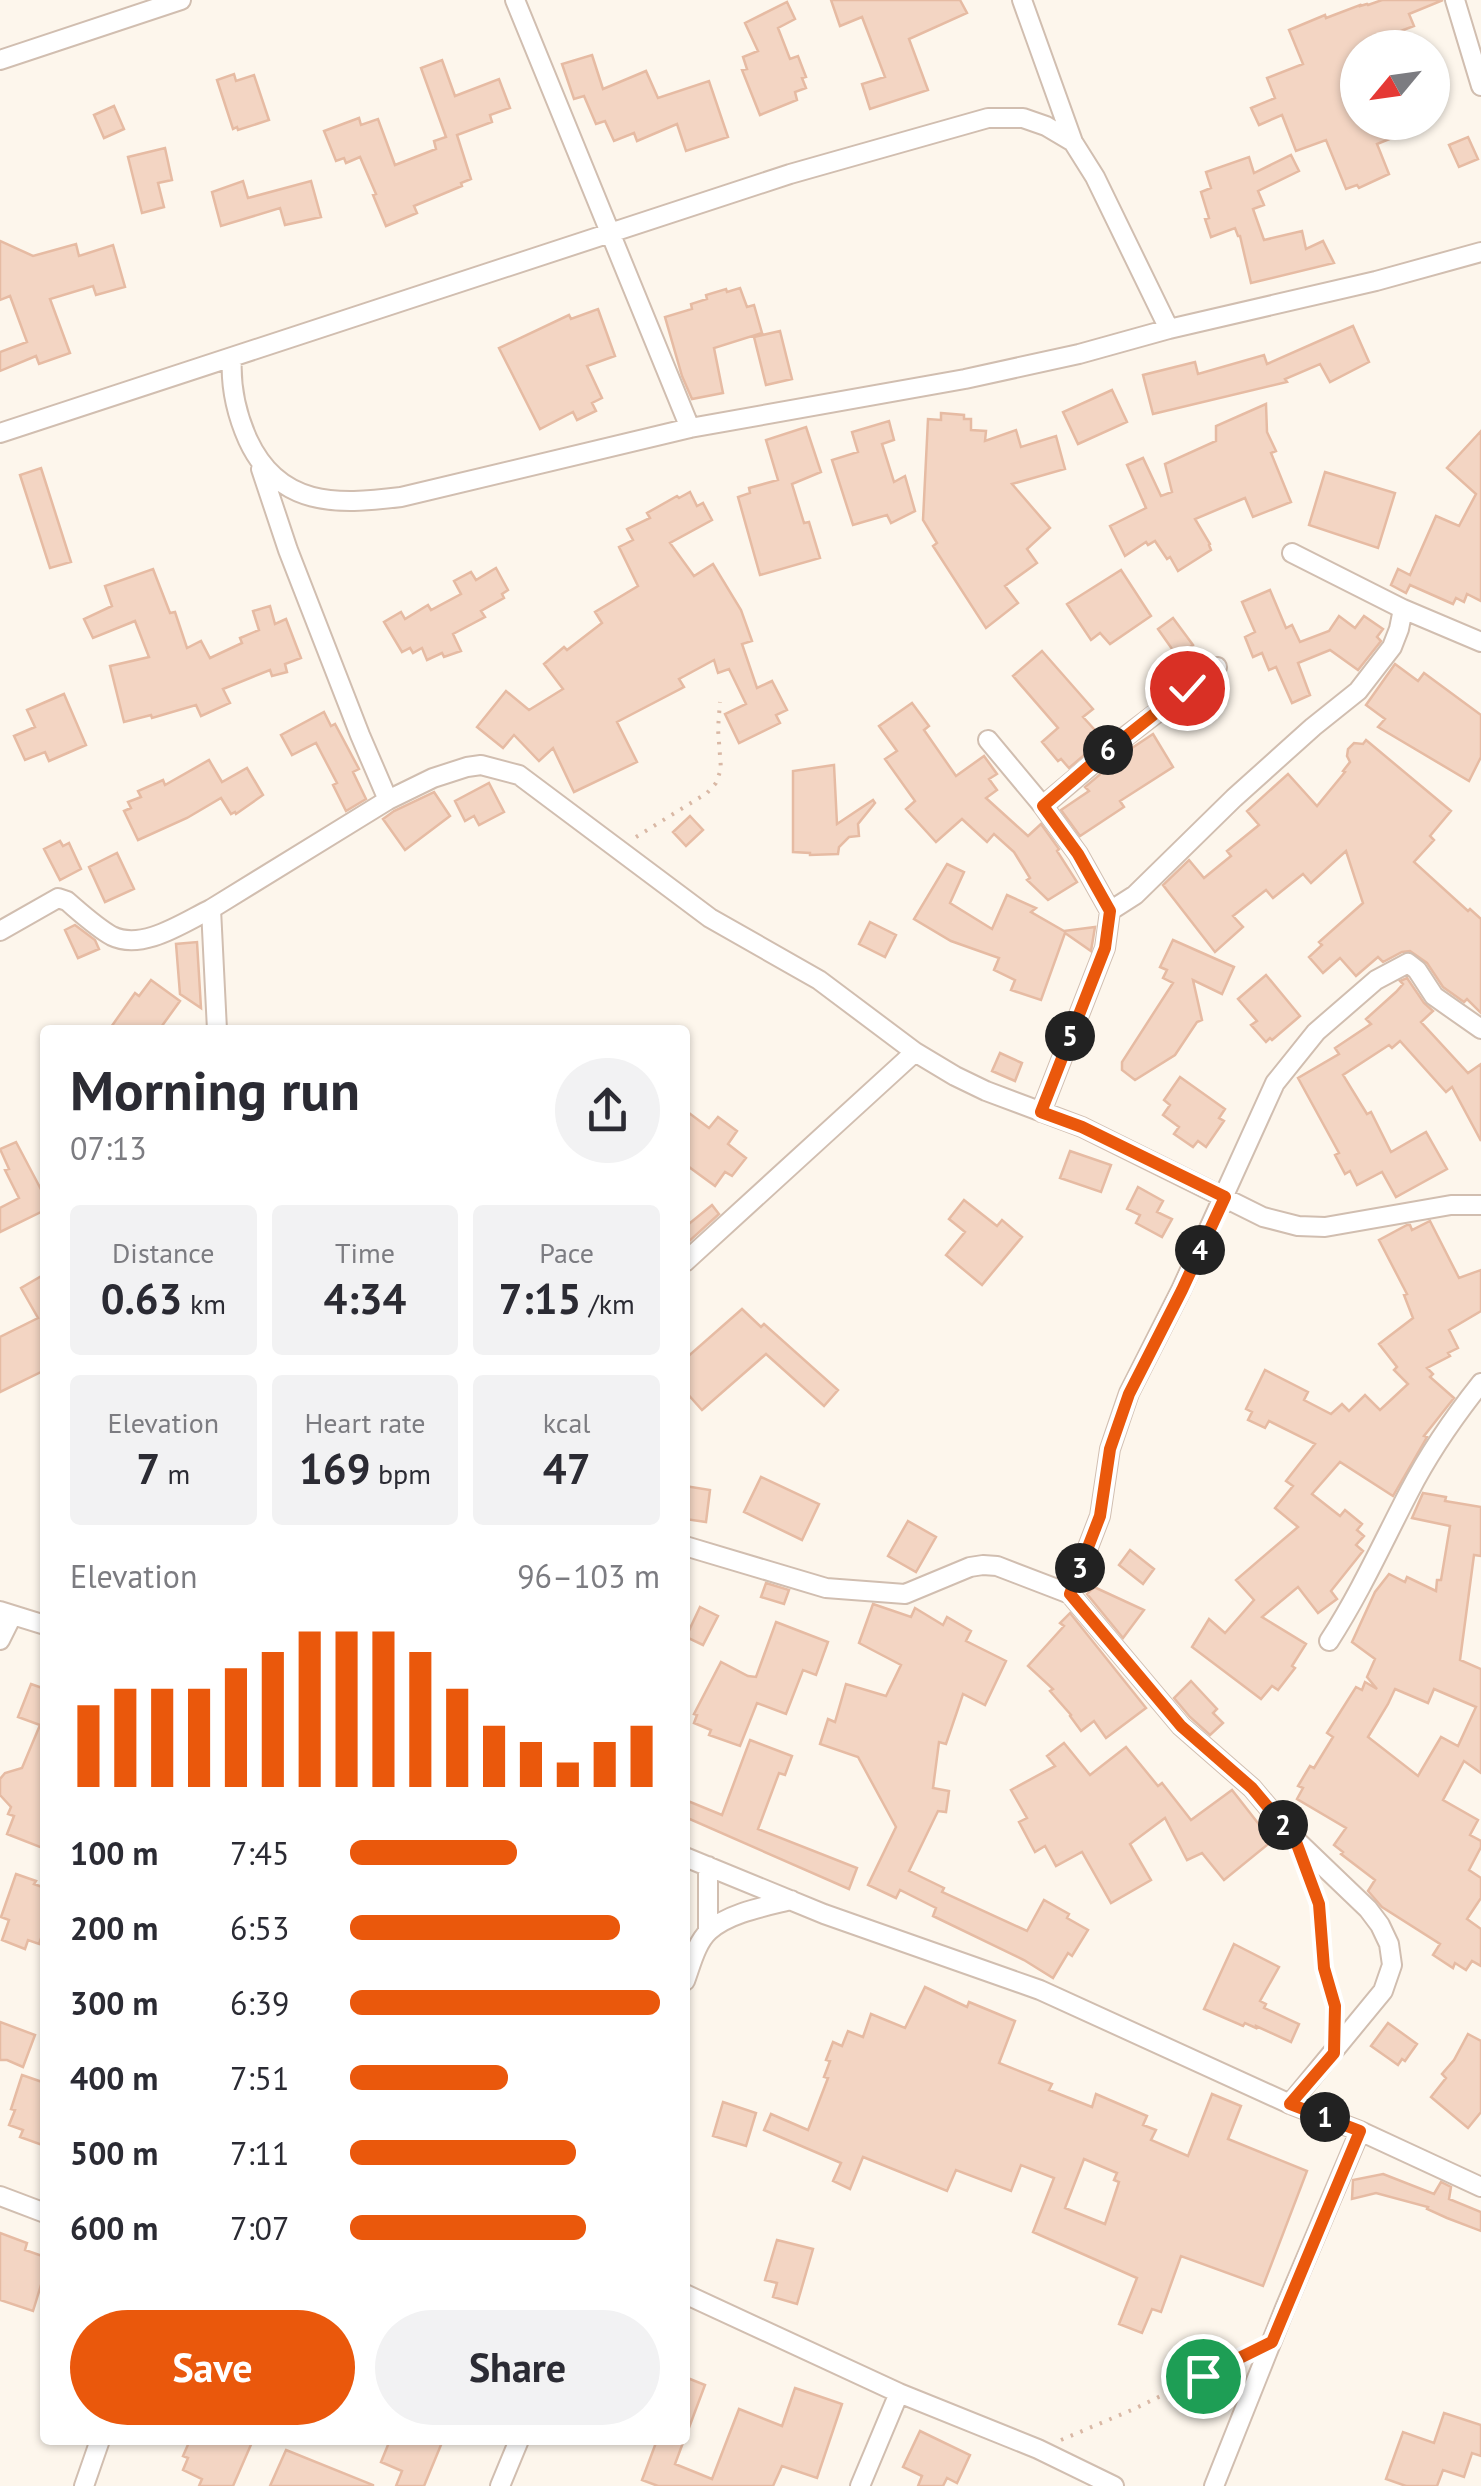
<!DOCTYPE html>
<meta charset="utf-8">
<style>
body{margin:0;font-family:"PT Sans",sans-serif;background:#f2f2f3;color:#2b2b33;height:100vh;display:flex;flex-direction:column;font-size:38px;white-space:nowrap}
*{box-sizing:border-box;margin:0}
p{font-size:32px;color:#7c7c81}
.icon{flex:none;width:55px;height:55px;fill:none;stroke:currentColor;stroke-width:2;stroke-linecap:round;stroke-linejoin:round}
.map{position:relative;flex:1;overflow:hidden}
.drawer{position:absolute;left:40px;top:1025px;width:650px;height:1420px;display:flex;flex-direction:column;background:#fff;border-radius:10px;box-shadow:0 2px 8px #0004}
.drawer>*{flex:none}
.needle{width:65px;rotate:241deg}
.tools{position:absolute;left:1340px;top:30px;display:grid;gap:20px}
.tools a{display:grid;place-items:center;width:110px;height:110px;border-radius:50%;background:#fff;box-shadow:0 2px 8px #0004;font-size:50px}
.pin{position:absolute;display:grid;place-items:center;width:85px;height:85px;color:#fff;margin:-42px;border:5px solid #fff;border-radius:50%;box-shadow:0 2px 10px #0007}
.km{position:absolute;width:50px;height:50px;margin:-25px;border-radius:50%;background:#222;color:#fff;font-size:28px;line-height:50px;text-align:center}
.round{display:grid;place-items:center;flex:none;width:105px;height:105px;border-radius:52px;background:#f2f2f3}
.summary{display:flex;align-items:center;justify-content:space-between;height:170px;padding:0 30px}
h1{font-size:55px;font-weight:700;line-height:75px}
.stats{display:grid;grid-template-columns:repeat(3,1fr);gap:15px;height:170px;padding:10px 30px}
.stats div{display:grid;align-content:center;border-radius:10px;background:#f2f2f3;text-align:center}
.stats b{font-size:42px;font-weight:700}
.stats small{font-size:28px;font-weight:400}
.stats p{font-size:28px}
.chart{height:280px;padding:20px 30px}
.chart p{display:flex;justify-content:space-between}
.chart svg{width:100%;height:180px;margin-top:10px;stroke:#ea580c;stroke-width:6}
.button{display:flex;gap:20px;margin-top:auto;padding:20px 30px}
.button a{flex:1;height:115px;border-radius:60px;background:#ea580c;color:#fff;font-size:40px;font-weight:700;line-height:115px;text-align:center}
.button a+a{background:#f2f2f3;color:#2b2b33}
ul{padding:0 30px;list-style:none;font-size:32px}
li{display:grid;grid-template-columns:160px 120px 1fr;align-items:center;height:75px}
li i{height:25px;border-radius:12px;background:#ea580c}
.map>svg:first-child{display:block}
.building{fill:#f3d5c3;stroke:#e6bba3;stroke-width:2.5;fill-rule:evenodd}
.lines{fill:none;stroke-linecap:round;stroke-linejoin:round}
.street-casing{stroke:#d1beb0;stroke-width:22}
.path{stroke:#d9b8a5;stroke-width:4;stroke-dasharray:2.5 8;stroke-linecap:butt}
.street{stroke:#fff;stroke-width:18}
.route-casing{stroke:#fff;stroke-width:20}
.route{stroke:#ea580c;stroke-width:12}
</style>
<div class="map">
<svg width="1481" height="2486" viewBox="0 0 1481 2486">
<rect width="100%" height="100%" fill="#fdf6ec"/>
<path class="building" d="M831,0H960L967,13L909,39L928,90L870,109L862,84L885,77L862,17L840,26Z
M1382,0H1443L1409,14L1414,26L1358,47V122H1398L1392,138L1377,144L1389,174L1359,188L1357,185L1346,189L1326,140L1296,151L1282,115L1259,125L1251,108L1275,98L1267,78L1303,64L1289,30L1325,15L1326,18L1360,5V6L1367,4L1368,5Z
M787,2L795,19L778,28L790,59L798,56L806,77L802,78L806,88L795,92L797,100L760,115L742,70L747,69L743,57L758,51L745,23Z
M592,55L603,89L646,71L658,98L709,81L728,137L686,151L677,124L637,141L634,133L614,141L605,121L596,124L584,96L574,99L562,64Z
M442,60L455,96L499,79L510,108L490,115L492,122L457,135L471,179L461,183L462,186L414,206L417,213L386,226L373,195L376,194L360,157L346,163L344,158L336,161L324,131L359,118L361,125L378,119L395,165L436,149L434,141L446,137L421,68Z
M234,74L236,81L254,75L269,120L238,130L237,127L233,129L217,80Z
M114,106L124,129L104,138L94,115Z
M1468,137L1478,159L1459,167L1449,145Z
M165,148L172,180L158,183L164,207L142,213L128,157Z
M1291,155L1299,171L1258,191L1264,205L1253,209L1264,240L1302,231L1306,249L1323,241L1334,263L1251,283L1240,236H1238L1235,228L1211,237L1205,219L1209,218L1201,192L1211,188L1206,172L1249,157L1254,173Z
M243,181L248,198L311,181L321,217L285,225L280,208L221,226L212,192Z
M0,241L33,256L76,244L79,256L113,245L125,287L96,295L93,286L50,299L70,353L39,364L36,356L0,371V352L27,342L10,296L0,300Z
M740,288L747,307L754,305L762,333L714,348L723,393L692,399L682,376L665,317L692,309L691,304L707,299L706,295L726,289L727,292Z
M598,309L615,356L587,366L602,398L592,403L596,411L577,420L573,412L540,429L499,348L569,315L571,319Z
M1353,326L1369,362L1330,382L1320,364L1285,379L1287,382L1153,414L1143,375L1195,362L1198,374L1264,355L1267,364Z
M780,331L792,379L766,385L754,337Z
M1112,390L1127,422L1078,444L1063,412Z
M1266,404L1267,432L1276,451L1271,453L1291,502L1253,517L1245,498L1195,519L1210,544L1209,545L1211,550L1178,571L1170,557L1167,559L1155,541L1148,545L1146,542L1125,556L1110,526L1146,508L1127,465L1143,458L1161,496L1172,492L1165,464L1216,441V426Z
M941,413L964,415V419H971V430L986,431L985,441L1016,430L1021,447L1056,436L1065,469L1012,484L1050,528L1027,549L1037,563L1005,586L1018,603L986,628L933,546L937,543L923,520L928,419L941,420Z
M889,421L894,440L882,444L894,482L905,476L915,511L891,523L887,515L853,525L832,460L858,452L852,432Z
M806,427L821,472L792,484L804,523L809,522L820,558L760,575L738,497L750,493L749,488L778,480L766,440Z
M1481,431V601L1467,594L1464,602L1456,598L1453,604L1410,585L1406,593L1391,585L1398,569L1410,575L1436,516L1459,526L1476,494L1447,468Z
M41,468L71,562L50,568L20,475Z
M1325,472L1395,493L1378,548L1309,525Z
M690,492L697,506L703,503L712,520L670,543L694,576L713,564L741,610L752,641L742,644L757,688L772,681L787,710L776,715L780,723L739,743L725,714L746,704L729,669L718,673L714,660L679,679L684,687L617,722L637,762L574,792L553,748L539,761L514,735L503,748L477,727L506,691L529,710L563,689L544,664L564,647L567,650L602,623L595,612L638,586L619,547L633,540L627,529L650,518L647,513L677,496L679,498Z
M496,568L508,590L502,594L504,598L481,611L485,617L453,634L461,651L444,657L442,653L427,660L422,648L413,653L410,648L402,652L384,622L401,612L405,619L428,605L431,610L461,594L454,581L471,572L476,580Z
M153,569L170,613L175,612L187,648L201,641L210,658L242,643L240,638L259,630L253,611L270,606L275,624L286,619L301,658L285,664L287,672L272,676L270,670L223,689L230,703L201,716L196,705L152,718L151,715L124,722L110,666L149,657L135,621L93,638L84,619L112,606L105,586Z
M1121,570L1151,616L1110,644L1100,633L1091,640L1067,604Z
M1270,590L1286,628L1292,625L1300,642L1329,631L1339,616L1355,628L1364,616L1383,629L1377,637L1381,641L1358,670L1330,650L1298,663L1310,695L1292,703L1276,667L1269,670L1262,653L1253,657L1245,637L1255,632L1242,602Z
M1173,618L1193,645L1177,656L1158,629Z
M1042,651L1093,709L1083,717L1103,739L1069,768L1061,759L1058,761L1042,742L1058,728L1013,676Z
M1395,664L1418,681L1424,673L1481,715V757L1469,781L1378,727L1385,719L1366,705Z
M64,694L86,745L49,761L45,752L25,760L14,736L35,727L27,710Z
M912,703L929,726L924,730L956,776L984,756L997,774L989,779L997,790L986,798L1028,836L1041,824L1059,849L1057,851L1077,882L1048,900L1027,880L1030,878L1014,852L994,834L987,842L962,819L936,842L906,809L915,801L885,759L897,751L879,726Z
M324,712L331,726L335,724L359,769L353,772L366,799L346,811L333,785L337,783L316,743L292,755L281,735Z
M1153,734L1173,767L1120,801L1124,807L1080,836L1061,810L1089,791L1085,787L1129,750Z
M1366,740L1451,811L1430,836L1434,840L1414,862L1468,911L1470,909L1481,919V1013L1467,999L1464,1002L1443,987L1427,963L1410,951L1402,952L1383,962L1378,957L1356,976L1340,958L1323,973L1309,957L1322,945L1319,942L1363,903L1346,851L1311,883L1303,874L1273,898L1266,890L1233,916L1243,927L1215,952L1163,885L1189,860L1204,878L1231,856L1227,851L1259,825L1247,811L1288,774L1317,806L1345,772L1343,771L1350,762L1347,756L1348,749L1354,743L1363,744Z
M209,760L222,782L247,768L263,795L236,814L235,812L231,814L221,798L187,818L138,840L124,811L131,808L128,802L141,797L138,791L163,780L165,785Z
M834,765L837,824L873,800L875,803L858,824L859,836L849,837L839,847L838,854L810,855V853L793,852V771Z
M489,783L504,812L479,825L474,816L465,821L455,801Z
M434,792L450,816L405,850L383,819L394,811Z
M690,816L703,830L686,846L673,832Z
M60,841L63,846L69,843L81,869L60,880L44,849Z
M117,853L134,889L105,902L89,867Z
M947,864L964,872L950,903L992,929L1007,895L1036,908L1031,912L1064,931L1095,927L1091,951L1065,933L1041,1000L1011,990L1015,980L994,970L999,958L951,941L914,919Z
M870,922L896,935L885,957L859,944Z
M75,925L95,940L99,949L78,958L65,930Z
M1173,940L1234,967L1222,994L1193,980L1202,1020L1197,1022L1175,1055L1135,1080L1122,1070V1062L1173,983L1163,978L1167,970L1160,967Z
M197,942L201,1008L180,994L176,944Z
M1266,975L1300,1016L1272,1040L1270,1038L1266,1042L1251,1025L1257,1021L1238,999Z
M1407,978L1424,1003L1433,1011L1421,1022L1468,1073L1481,1064V1141L1452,1087L1446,1092L1400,1041L1392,1048L1389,1045L1343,1075L1367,1114L1371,1112L1391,1152L1426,1132L1447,1169L1396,1197L1382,1172L1357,1185L1350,1171L1345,1174L1335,1155L1339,1153L1298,1078L1339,1054L1335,1048L1371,1024L1366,1019L1396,992L1403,984L1400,981Z
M151,980L180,1001L159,1030H109L135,993L139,996Z
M1000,1053L1022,1063L1015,1081L992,1071Z
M1180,1077L1225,1109L1219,1118L1224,1121L1206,1147L1198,1141L1193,1147L1174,1134L1179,1127L1163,1115L1170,1105L1164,1100Z
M685,1110L709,1128L718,1117L737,1131L728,1144L746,1158L732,1176L725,1172L715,1186L685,1164Z
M16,1142L45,1197V1210L0,1232V1208L19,1198L5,1170L9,1169L0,1149Z
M1070,1151L1111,1165L1101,1192L1060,1178Z
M1138,1187L1163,1201L1157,1212L1172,1219L1162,1237L1136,1223L1140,1215L1127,1209Z
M964,1200L997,1226L1002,1220L1022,1237L982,1285L946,1255L965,1232L949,1219Z
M712,1205L719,1214L685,1245V1227Z
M1430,1221L1459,1278L1481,1270V1311L1449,1330L1458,1348L1448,1353L1450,1356L1427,1368L1433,1374L1430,1377L1454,1398L1424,1436L1427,1437L1393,1496L1340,1462L1312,1494L1340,1516L1345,1510L1362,1524L1357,1530L1364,1536L1356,1545L1363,1551L1331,1591L1337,1599L1318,1613L1298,1587L1262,1617L1306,1644L1292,1666L1295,1668L1278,1690L1272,1686L1261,1699L1192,1647L1209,1619L1225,1633L1254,1600L1236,1580L1298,1527L1275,1508L1293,1486L1286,1481L1315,1444L1269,1421L1265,1428L1248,1420L1252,1412L1246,1409L1265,1370L1308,1392L1304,1400L1331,1414L1342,1404L1349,1411L1365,1395L1380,1410L1408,1384L1394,1370L1397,1367L1379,1344L1413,1318L1404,1295L1407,1294L1379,1240L1407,1225H1410L1412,1230Z
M45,1274V1370L0,1392V1337L38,1318L21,1288Z
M742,1309L761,1327L764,1324L838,1390L824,1406L766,1354L702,1410L685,1391V1359Z
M761,1477L819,1504L802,1540L744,1512Z
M685,1486L710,1490L706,1522L685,1519Z
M1423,1493L1446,1497L1445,1501L1481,1507V1556L1474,1555L1460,1660L1481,1669V1773L1464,1761L1443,1800L1478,1820L1470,1835L1481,1841V1847L1469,1870L1481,1878V1898L1467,1919L1481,1929V1966L1472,1961L1466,1970L1455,1963L1453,1968L1433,1955L1440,1944L1382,1907L1368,1891L1375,1880L1341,1854L1343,1852L1334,1845L1346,1828L1297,1799L1303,1788L1298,1786L1310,1766L1314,1768L1333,1737L1327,1733L1356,1687L1362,1690L1365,1682L1377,1689L1367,1677L1375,1659L1352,1642L1375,1592L1389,1574L1405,1582L1407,1577L1436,1591L1437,1580H1441L1450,1526L1412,1518ZM1395,1689L1428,1703L1434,1689L1476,1707L1458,1746L1441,1737L1418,1776L1368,1737L1388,1704Z
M908,1521L936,1537L916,1572L888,1556Z
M1130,1550L1154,1569L1143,1584L1119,1565Z
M766,1583L789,1590L784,1604L761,1597Z
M1094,1587L1144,1610L1123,1638L1087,1594Z
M873,1604L911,1617L915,1608L943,1625L947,1617L971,1631L966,1641L1006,1661L985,1705L963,1694L946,1744L939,1742L933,1788L949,1791L946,1812L938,1811L909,1871L944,1888L942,1892L1027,1931L1044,1900L1069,1914L1067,1918L1088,1930L1072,1956L1068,1953L1053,1978L1024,1960L933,1916L936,1908L900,1890L896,1898L868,1885L896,1827L858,1757L820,1744L828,1719L835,1722L846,1684L886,1696L901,1665L859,1643Z
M700,1607L718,1616L703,1645L686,1637Z
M1070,1613L1146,1708L1106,1738L1094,1721L1081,1731L1070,1716L1071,1715L1050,1691L1053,1689L1028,1666L1064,1626L1060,1623Z
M776,1622L828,1642L816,1675L803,1670L786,1714L757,1703L740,1746L709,1735L711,1730L694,1723L697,1715L694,1714L721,1662L748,1676L756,1677Z
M1191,1681L1217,1709L1213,1713L1223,1723L1210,1735L1190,1717L1174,1698Z
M31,1684L45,1689V1849L7,1834L14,1816L8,1814L11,1807L0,1795V1779L5,1773L22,1768L40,1725L18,1717Z
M750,1740L792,1756L785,1775L779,1773L758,1829L857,1868L849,1889L685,1817L688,1801L722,1815Z
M1064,1743L1090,1775L1126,1747L1158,1786L1162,1783L1191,1820L1232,1790L1272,1841L1224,1880L1202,1853L1187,1860L1165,1818L1130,1844L1151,1880L1111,1903L1082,1852L1056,1866L1045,1846L1035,1852L1019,1822L1027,1818L1011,1790L1055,1766L1047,1756Z
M16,1874L36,1881L34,1884L45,1888V1927L39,1944L28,1940L25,1949L2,1940L9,1920L1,1917Z
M1234,1944L1279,1967L1260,2001L1266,2004L1264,2008L1299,2024L1291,2042L1256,2026V2028L1245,2023L1243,2026L1204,2009Z
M925,1987L967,2007L969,2002L1015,2021L999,2063L1052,2084L1049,2090L1092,2107L1096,2094L1147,2116L1143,2125L1156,2130L1151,2140L1188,2156L1212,2094L1241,2106L1228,2139L1307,2171L1263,2286L1181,2256L1161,2312L1152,2309L1142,2333L1119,2324L1137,2278L1033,2232L1054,2178L1021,2165L1011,2191L956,2170L947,2191L863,2157L850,2189L833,2181L841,2163L764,2130L771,2114L808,2130L828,2078L824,2077L830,2061L826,2060L833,2042L842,2046L848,2031L863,2037L871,2014L905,2028ZM1084,2159L1117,2173L1114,2180L1119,2182L1105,2224L1065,2208Z
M0,2022L35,2035L23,2067L7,2060H0Z
M1388,2023L1417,2044L1405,2061L1402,2059L1398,2065L1371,2046Z
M1468,2034L1481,2041V2112L1468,2128L1431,2097L1446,2078L1442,2074L1454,2060Z
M22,2075L45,2083V2146L20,2137L23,2130L9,2125L15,2110L11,2109Z
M723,2102L756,2113L746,2146L713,2136Z
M1383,2174L1434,2194L1441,2182L1451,2187L1449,2199L1481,2212V2231L1447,2218L1427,2209L1428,2207L1376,2193L1352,2199L1353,2180Z
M0,2233L27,2243L25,2250L45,2257V2272L33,2311L0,2300Z
M777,2240L813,2249L797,2304L773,2297L777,2283L765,2280Z
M685,2377L705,2385L687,2433H685Z
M795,2388L842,2404L817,2478L782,2466L773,2486H658L642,2480L657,2440H684L675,2464L712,2479L739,2409L782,2426Z
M1444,2413L1481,2425V2456L1472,2453L1464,2477L1443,2470L1437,2486H1406L1386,2479L1403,2432L1434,2443Z
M920,2431L970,2455L957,2483L947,2478L943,2486H918L922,2476L903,2467Z
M190,2440H253L233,2486H199L202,2479L183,2470L188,2458L183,2456Z
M390,2440H443L424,2486H396L402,2471L381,2462Z
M286,2450L373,2485V2486H270Z"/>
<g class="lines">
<defs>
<path id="street" d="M515,0L690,428
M1022,0L1073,142
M1455,0L1481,86
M0,60L181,0
M232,357C230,387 236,413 248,440C279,507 336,505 401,497L690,428L965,379L1079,354L1169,329
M0,433L790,174L988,118H1023L1046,126L1073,142L1095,177L1169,329L1376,281L1481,252
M261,469L288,550L360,735L388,800
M1292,553L1403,609L1481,642
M988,740L1043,806L1078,854L1110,911
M1043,806L1121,740L1217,667
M0,931L58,898L67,901C81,913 96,927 112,936C143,951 184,922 211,909
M217,1030L211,909L388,800L433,778L467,767L481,765L519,775L710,918L819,980L915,1052L955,1076L986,1091L1082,1127L1263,1217L1298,1226L1325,1227L1451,1205H1481
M1041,1112L1105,948L1110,911L1135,895L1234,798L1313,727L1358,691L1392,647L1399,629L1403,609
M685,1262L915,1052
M685,1546L826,1588L905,1594L970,1567L983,1565L997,1566L1070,1594L1181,1726L1252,1788L1295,1839L1368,1909L1380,1925L1389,1944L1392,1965L1383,1991L1290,2104
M1070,1594L1100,1516L1110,1449L1129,1393L1181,1290L1275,1083L1316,1032L1376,980L1408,963L1417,970L1434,996L1481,1029
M0,1611L45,1625
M0,1640L12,1616
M1329,1641C1360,1593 1383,1542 1409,1492C1429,1453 1454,1417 1481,1383
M685,1857L824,1914L1040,1990L1290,2104L1360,2131L1481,2187
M708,1932V1866
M685,1981C691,1965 696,1943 709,1931C728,1913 767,1906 791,1900
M0,2196L45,2213
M685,2294L899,2393L1038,2449L1114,2486
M84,2486L100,2440
M500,2486L519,2440
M860,2486L899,2393
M1214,2486L1285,2308L1360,2131"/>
</defs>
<use href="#street" class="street-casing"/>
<path class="path" d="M636,837L707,793L716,783L721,769L718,729L720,702
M1312,1886C1322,1914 1320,1943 1326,1972C1329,1988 1335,2002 1334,2018
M1061,2440L1134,2409L1243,2356"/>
<use href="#street" class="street"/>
</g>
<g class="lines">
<defs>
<path id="route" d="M1187,688L1094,762L1043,806L1078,854L1110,911L1105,948L1041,1112L1082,1127L1225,1197L1182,1290L1129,1394L1110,1449L1100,1516L1070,1594L1181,1726L1252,1788L1295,1839L1319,1904L1324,1968L1335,2006L1334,2053L1290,2104L1360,2131L1272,2342L1203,2376"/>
</defs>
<use href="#route" class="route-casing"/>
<use href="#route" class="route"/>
</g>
</svg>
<div class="tools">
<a><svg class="needle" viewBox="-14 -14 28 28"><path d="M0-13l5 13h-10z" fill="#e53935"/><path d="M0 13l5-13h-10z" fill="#7c7c81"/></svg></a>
</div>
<div class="pin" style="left:1203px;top:2376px;background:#1e9e55"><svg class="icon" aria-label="arrive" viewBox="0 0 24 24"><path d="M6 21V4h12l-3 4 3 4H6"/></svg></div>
<div class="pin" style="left:1187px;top:688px;background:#d93025"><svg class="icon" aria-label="check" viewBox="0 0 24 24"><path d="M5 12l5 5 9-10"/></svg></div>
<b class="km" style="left:1325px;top:2117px">1</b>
<b class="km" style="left:1283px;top:1825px">2</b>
<b class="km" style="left:1080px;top:1568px">3</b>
<b class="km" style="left:1200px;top:1250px">4</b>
<b class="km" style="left:1070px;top:1036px">5</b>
<b class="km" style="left:1108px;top:750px">6</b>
<section class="drawer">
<div class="summary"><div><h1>Morning run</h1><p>07:13</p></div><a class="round"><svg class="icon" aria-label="share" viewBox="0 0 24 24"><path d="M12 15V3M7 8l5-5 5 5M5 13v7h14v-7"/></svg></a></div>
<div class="stats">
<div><p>Distance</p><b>0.63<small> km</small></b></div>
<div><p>Time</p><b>4:34</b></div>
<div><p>Pace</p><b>7:15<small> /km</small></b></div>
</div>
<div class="stats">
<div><p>Elevation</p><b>7<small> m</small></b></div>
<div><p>Heart rate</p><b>169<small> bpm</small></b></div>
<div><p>kcal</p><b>47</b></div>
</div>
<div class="chart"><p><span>Elevation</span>96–103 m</p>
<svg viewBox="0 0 160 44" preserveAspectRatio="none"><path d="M5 44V24M15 44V20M25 44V20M35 44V20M45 44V15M55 44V11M65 44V6M75 44V6M85 44V6M95 44V11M105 44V20M115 44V29M125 44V33M135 44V38M145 44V33M155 44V29"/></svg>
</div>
<ul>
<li><b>100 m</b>7:45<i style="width:54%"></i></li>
<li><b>200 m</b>6:53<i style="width:87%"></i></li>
<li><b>300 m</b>6:39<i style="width:100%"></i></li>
<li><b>400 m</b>7:51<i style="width:51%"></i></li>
<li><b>500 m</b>7:11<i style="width:73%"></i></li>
<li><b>600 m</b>7:07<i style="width:76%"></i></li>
</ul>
<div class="button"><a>Save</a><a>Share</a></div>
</section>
</div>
